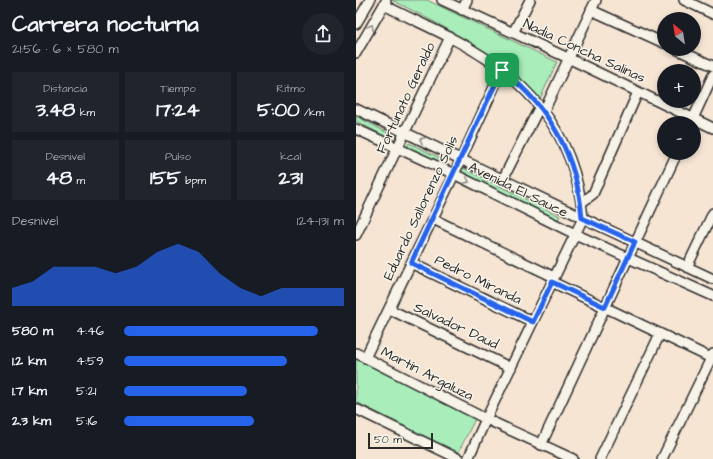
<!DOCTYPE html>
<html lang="es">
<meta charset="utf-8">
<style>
body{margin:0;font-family:"Architects Daughter",sans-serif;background:#20242c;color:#f1f3f6;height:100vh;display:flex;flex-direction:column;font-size:15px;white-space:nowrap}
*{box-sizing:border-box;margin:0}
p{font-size:13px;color:#9ea1a6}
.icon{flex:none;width:22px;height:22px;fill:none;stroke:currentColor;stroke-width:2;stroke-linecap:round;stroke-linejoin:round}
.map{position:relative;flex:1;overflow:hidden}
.sheet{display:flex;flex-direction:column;background:#171b24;width:356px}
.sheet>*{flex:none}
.needle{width:26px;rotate:330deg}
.tools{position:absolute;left:301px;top:12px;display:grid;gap:8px}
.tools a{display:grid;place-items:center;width:44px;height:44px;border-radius:50%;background:#171b24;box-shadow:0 2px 6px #0003;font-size:20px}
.scale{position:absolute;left:12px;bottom:10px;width:65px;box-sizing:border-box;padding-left:4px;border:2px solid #2b2b2b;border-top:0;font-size:11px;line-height:14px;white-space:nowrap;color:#2b2b2b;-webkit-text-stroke:3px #f7f3e8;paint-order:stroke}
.pin{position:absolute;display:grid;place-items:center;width:34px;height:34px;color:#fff;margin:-17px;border-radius:8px;box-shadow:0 2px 6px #0006}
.round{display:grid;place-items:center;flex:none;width:42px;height:42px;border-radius:21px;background:#20242c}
.head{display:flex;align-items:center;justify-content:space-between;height:68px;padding:0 12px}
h1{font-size:22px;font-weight:800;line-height:30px}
.metrics{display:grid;grid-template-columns:repeat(3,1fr);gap:6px;height:68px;padding:4px 12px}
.metrics div{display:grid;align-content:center;border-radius:0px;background:#20242c;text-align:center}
.metrics b{font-size:20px;font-weight:800}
.metrics small{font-size:11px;font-weight:400}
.metrics p{font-size:11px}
.chart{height:112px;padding:8px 12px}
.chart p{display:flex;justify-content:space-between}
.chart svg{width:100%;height:72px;margin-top:4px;fill:#2563eb;opacity:.7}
ul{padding:0 12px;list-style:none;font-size:13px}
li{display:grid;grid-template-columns:64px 48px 1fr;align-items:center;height:30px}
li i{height:10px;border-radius:5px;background:#2563eb}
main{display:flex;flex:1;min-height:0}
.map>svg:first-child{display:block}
.green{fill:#a9eeba;stroke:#6a8c72}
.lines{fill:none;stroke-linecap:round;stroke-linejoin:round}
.minor-casing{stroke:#2b2b2b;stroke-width:12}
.minor{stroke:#f7f3e8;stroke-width:9}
.oneway{stroke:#918f8a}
.route-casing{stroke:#fff;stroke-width:8}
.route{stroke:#2563eb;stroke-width:5}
.labels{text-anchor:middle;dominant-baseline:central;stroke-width:3;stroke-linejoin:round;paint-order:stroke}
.street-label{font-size:14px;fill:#2b2b2b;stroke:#f7f3e8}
</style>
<main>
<section class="sheet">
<div class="head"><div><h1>Carrera nocturna</h1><p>21:56 · 6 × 580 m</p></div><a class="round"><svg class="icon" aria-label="share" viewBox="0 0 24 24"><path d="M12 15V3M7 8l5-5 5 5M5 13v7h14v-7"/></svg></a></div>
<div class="metrics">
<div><p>Distancia</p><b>3.48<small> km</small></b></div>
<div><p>Tiempo</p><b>17:24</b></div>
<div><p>Ritmo</p><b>5:00<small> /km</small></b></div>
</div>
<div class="metrics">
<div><p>Desnivel</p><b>48<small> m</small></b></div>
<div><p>Pulso</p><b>155<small> bpm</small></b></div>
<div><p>kcal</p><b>231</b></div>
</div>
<div class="chart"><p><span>Desnivel</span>124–131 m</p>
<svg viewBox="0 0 160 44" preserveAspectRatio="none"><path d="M0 44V33L10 29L20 20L30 20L40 20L50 24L60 20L70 11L80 6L90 11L100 24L110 33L120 38L130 33L140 33L150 33L160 33V44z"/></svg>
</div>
<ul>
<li><b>580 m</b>4:46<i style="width:88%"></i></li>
<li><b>1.2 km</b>4:59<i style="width:74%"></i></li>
<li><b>1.7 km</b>5:21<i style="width:56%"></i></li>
<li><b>2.3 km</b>5:16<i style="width:59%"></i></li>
</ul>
</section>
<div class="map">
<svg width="357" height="459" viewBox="0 0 357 459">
<rect width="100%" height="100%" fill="#f7e5d4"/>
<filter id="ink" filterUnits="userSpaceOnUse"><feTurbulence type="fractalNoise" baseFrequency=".025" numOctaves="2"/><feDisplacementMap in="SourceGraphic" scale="8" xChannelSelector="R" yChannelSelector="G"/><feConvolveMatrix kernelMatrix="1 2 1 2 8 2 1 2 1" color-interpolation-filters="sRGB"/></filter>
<g filter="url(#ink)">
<path class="green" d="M36,0H71L201,62L184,99C157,74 130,51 98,33C78,21 57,11 36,0Z
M0,116L32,133L30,137L0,121Z
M53,143L86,159L84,163L51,147Z
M105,167L204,216L201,221L103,172Z
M0,359L119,419L102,453L0,402Z"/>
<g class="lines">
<defs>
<path id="minor" d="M86,0L212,58L357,128
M328,0L357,14
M28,5C49,16 72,26 93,37C170,76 219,130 227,218L130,419L112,459
M106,10L111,0
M235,10L308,43
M0,24L14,0
M157,33L174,0
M320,49L357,66
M0,53L30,1
M0,109L227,218L357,279
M188,111L240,0
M335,123L357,75
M0,129L98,174L219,234L357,296
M147,179L184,106
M225,203L237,194L282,92
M77,219L198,277
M0,235L94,37
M55,263L177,322
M331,267L357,213
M196,282L355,358
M33,309L155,368
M0,353L130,419L217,459
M9,358L94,183L146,70
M0,409L103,459
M185,445L321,153
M244,459L304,334
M306,459L357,354"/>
</defs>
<use href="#minor" class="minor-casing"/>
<use href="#minor" class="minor"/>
</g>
<defs><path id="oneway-chevron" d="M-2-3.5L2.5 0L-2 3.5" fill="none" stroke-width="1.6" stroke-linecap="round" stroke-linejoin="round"/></defs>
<g class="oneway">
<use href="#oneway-chevron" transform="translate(15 27) rotate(-60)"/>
<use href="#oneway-chevron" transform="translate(66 140) rotate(-154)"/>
<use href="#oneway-chevron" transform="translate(111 181) rotate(26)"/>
</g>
</g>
<g class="lines" filter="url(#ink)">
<defs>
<path id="route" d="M146,70C195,108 221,156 226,218L279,242L249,307L196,282L177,322L55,263Z"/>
</defs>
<use href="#route" class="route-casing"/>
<use href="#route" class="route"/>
</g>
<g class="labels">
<g class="street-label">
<text transform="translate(228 51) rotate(25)">Nadia Concha Salinas</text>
<text transform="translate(50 98) rotate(-65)">Fortunato Geraldo</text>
<text transform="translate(162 190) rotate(26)">Avenida El Sauce</text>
<text transform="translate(65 208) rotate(-65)">Eduardo Sallorenzo Solís</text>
<text transform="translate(122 280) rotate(26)">Pedro Miranda</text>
<text transform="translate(100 326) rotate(25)">Salvador Daud</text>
<text transform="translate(71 374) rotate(27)">Martín Argaluza</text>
</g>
</g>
</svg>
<div class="tools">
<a><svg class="needle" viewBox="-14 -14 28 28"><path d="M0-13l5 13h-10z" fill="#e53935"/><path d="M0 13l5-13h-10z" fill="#9ea1a6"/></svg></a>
<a>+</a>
<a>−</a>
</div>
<div class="scale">50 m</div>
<div class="pin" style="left:146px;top:70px;background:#1e9e55"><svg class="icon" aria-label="arrive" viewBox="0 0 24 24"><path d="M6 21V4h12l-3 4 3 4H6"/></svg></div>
</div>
</main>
